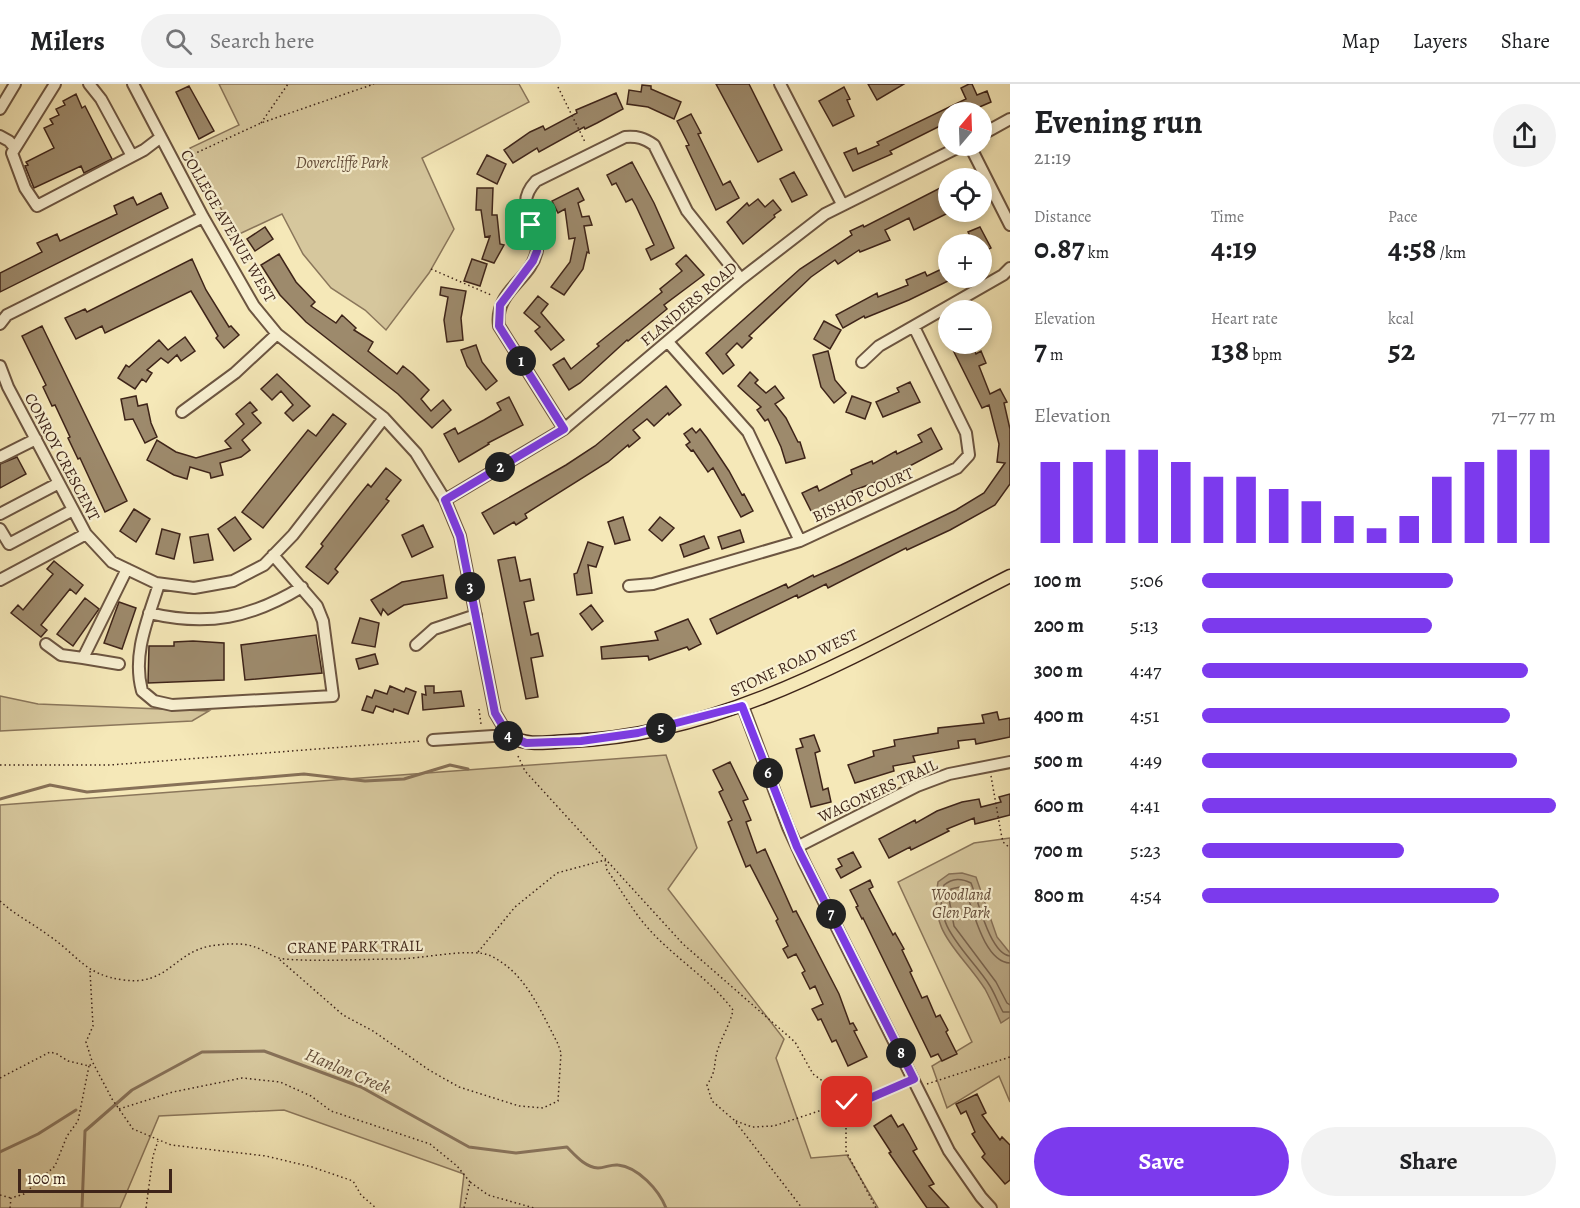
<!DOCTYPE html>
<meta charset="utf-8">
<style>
body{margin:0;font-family:Alegreya,serif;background:#f2f2f2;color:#202124;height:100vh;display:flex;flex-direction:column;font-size:22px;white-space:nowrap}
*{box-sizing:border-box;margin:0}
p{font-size:20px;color:#757577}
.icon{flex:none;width:33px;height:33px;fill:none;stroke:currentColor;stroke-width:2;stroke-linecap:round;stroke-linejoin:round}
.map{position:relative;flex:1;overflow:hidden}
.side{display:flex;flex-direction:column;background:#fff;width:570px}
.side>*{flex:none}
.needle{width:39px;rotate:19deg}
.fabs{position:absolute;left:938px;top:18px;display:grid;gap:12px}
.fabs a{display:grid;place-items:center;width:54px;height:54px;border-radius:50%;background:#fff;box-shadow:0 3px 9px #0003;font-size:30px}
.scale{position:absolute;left:18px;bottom:15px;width:154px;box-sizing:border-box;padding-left:6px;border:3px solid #3e2419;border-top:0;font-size:16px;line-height:21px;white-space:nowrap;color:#3e2419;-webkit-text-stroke:4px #f8f0d1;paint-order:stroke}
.pin{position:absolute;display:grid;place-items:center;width:51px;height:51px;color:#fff;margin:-26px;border-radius:12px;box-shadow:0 3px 9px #0006}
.km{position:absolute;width:30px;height:30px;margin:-15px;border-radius:50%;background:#222;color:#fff;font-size:16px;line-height:30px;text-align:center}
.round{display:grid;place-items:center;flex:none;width:63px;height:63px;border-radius:32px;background:#f2f2f2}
.headline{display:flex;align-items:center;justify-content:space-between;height:102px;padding:0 24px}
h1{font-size:33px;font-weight:700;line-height:45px}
.stats{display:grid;grid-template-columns:repeat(3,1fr);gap:9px;height:102px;padding:6px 24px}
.stats div{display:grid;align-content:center}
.stats b{font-size:30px;font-weight:700}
.stats small{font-size:16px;font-weight:400}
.stats p{font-size:16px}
.chart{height:168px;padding:12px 24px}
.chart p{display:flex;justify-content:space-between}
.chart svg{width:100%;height:108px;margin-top:6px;stroke:#7c3aed;stroke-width:6}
.action{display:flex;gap:12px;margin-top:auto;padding:12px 24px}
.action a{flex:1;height:69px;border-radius:36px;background:#7c3aed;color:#fff;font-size:24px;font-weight:700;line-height:69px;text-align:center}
.action a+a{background:#f2f2f2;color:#202124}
ul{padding:0 24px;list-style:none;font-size:20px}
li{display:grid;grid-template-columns:96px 72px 1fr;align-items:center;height:45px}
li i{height:15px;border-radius:8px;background:#7c3aed}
header{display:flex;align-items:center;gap:36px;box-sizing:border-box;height:84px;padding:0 30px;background:#fff;border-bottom:2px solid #e0e0e0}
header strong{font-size:28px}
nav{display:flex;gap:33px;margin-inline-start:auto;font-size:21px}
.search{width:420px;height:54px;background:#f2f2f2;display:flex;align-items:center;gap:15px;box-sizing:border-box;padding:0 21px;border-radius:33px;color:#757577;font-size:22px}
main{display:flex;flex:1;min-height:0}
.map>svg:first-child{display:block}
.green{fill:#d6c79d;stroke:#8a765b;stroke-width:1.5}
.water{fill:#b7a582;stroke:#877158;stroke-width:1.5}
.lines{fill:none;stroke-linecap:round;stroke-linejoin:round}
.shore{stroke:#7a644e;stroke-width:1.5}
.stream{stroke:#877158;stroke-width:3}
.building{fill:#9d8a6c;stroke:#3e2419;stroke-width:1.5}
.minor-casing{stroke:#6c5541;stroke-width:14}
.major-casing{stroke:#3e2419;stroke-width:15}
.path{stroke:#3e2419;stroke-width:1.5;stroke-dasharray:1.5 3;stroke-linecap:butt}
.minor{stroke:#f8f0d1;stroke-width:10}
.major{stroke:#f5e8b8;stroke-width:12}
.route-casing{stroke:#fff;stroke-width:12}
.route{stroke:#7c3aed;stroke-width:8}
.labels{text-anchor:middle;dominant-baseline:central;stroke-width:4.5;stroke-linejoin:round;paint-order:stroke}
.park-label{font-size:16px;font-style:italic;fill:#644d3a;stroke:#f8f0d1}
.street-label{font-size:16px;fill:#3e2419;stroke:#f8f0d1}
.water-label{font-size:18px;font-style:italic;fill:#624b38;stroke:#f8f0d1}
</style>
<header>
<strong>Milers</strong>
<div class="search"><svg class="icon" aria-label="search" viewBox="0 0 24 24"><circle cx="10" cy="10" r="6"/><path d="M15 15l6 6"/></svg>Search here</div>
<nav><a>Map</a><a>Layers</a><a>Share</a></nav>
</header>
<main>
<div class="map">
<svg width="1010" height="1124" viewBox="0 0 1010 1124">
<rect width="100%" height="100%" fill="#f5e8b8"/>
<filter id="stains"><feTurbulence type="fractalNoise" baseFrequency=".00333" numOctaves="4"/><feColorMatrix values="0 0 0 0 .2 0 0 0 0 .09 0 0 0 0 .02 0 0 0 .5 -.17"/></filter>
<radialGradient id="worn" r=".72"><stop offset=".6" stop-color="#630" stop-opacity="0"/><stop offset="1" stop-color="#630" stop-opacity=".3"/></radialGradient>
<path class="green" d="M219,0H519L529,18L422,74L454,145L429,189L386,246L365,226L331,204L303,170L282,130L235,152L190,64L239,41Z
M0,612L38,620L209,627L192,637L0,647Z
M666,671L697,764L668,805L784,955L776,974L811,1074L847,1071L878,1124H460L464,1090L284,1026L159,1032L120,1124H0V721Z
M1010,754V1018L999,992L947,1024L932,982L972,958L898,798L974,759Z"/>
<path class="water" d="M962,789L976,793L997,853L1010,869V933L1001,939C996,928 991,916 985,905C960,866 928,850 938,798L949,790Z"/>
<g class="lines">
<path class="shore" d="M1010,872C990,870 978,816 971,799C961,794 953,794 944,801C930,842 971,871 990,902C995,910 998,919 1003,928H1010
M1010,879C984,878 973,825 965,805L960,803L951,805L949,815L954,842L996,898L1007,919L1010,921"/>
<path class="stream" d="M0,715L50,701L87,708L304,690L365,697L404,695L450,681L468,685
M0,1068L38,1050L76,1026
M82,1124L85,1047L132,1006L202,968L264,967L361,1003L469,1063L516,1069L567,1063C576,1072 585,1083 598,1084C605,1084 611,1080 618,1081C638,1083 659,1106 666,1124"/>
</g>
<path class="building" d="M716,0H749L782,66L758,78Z
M868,0H904L877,16Z
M969,0H972L977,11L987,7L991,18L968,28H948V38L890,67L892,70L853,87L844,69L856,64L858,70L879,61L877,58L966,15L961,4Z
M642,1L651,2V5L681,18L674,35L648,23L627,20L629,6L641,8Z
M189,2L214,47L199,55L176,8Z
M844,3L850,15L847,16L854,32L833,42L819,17Z
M616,9L623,25L597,39L585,45L584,43L539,68L537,64L513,79L504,66L530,48L543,42L545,46L577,29L576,26Z
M76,10L82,24L85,22L112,75L84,89L81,82L34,104L25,82L28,81L26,78L54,64L44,44L53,40L50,35L59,31L56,25L65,21L63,17Z
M691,30L701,49L698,50L723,101L730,97L739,114L716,126L686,62L689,61L677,37Z
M487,71L506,80L497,100L477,90Z
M632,78L654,119L674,164L651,176L646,165L654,161L636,122L632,115L626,118L616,99L612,101L607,91Z
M794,88L807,111L792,118L780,95Z
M948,100V128H950L914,146L909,134L885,146L890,156L860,168L859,166L838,180L835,176L811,193L749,252L752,254L742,264L737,259L726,270L734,281L723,290L706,269L800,185L852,151L850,147L863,141L864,143Z
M477,104H493L492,131H497L500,160L504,161L494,179L482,175L490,152L485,153L481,126H476Z
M578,104L584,116L578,119L582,133L589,132L592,141L584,142L589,169L587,168L583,185L564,211L551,203L570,178L575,154L569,155L565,125L558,129L552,117Z
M161,109L168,124L0,208V189L42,168L37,159L57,150L60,157L117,130L114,122L133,113L137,121Z
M758,115L765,123L773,116L781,126L774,131L775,133L743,160L727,138L747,119L749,122Z
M265,143L273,155L255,167L247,155Z
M980,143L991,164L981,169V160H974L968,148Z
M279,170L296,198L315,218L311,222L336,239L342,231L356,244L354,246L373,258L368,267L397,290L403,282L413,290L429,306L421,315L431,327L443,316L451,326L432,344L398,310L306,238L280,211L261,181Z
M686,171L704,191L664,221L667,225L628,257L627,256L580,299L569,306L553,281L564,274L571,285L599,262L597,260L662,208L660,205L682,187L676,180Z
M192,175L206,206L229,243L231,242L239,251L224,264L216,254L218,252L191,207L105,249L102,242L76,255L65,234L85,225L87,228Z
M472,175L487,180L480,202L464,197Z
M948,182V197L909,216L865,234L864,232L843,244L836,231L877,209L878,213L908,201L906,196L925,188L927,192Z
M441,203L466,207L461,234L463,256L447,258L444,236L448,213L440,211Z
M538,212L548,220L541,229L564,256L551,266L535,247L540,243L524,229Z
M824,237L841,246L830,265L814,255Z
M42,242L127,417L105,428L80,374L78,375L68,354L70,353L55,321L52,322L43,303L46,301L22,252Z
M185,253L195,267L181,277L177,271L168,279L161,274L147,286L152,289L146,298L142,295L135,305L118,294L126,281L129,283L159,256L168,266Z
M950,260H972L976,270L981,267L986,279L979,282L990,310L1000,305L1007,318L1004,319L1010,345V400L995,421L950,446L907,466L906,464L828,504L826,500L798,514L797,511L717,550L710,535L786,500L788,504L813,491L814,493L841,481L956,426L984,409L1005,379L997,378L999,360L989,321L982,324Z
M476,261L482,278L497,297L486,306L467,282L461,266Z
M828,267L835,296L846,309L834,319L821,303L813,271Z
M750,288L758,296L755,299L766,309L775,302L784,314L775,320L786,334L798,358H800L805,374L786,379L781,363L768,335L765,337L757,326L761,323L738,302Z
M277,290L310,322L293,337L285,329L293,321L281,307L272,316L261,305Z
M910,298L920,318L883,333L876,318L899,308L897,304Z
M666,302L681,321L669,331L668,329L654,342L647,335L633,346L640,354L629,363L628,361L608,378L525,430L527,434L516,441L514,438L494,450L482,429L566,381L595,362Z
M136,312L138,322L147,320L151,339L157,353L145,359L133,335L125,336L121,315Z
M852,312L871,319L865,335L846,328Z
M509,313L523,341L488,359L489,360L459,378L444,350L455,344L458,350L484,336L501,326L497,319Z
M250,318L257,326L252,329L261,339L242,356L250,366L241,373L220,379L223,391L211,394L210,389L190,383L187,395L174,391L147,376L157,356L176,368L196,374L231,364L225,357L244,340L236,330Z
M333,330L346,340L263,444L242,428L308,346L316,352Z
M692,344L696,349L700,345L707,354L729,387L742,411L744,410L753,427L741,433L713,384L708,388L693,366L691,367L686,361L690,358L684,350Z
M931,344L942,365L887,394L852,407L853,410L812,429L802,409L817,402L819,407L852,390L851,386L872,377L873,380L896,367L897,370L922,358L918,351Z
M17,373L26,390L0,404V380Z
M386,384L401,396L386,415L389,417L335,485L338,488L328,500L306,483L323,462L321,460L356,415L368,400L371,403Z
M134,425L150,435L136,458L120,447Z
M235,433L251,455L234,467L218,445Z
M623,433L630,456L615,460L608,438Z
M660,433L674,444L662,457L649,446Z
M423,441L433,463L412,473L402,451Z
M162,445L180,450L174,475L156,470Z
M740,446L744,458L722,465L718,453Z
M208,450L213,476L194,479L190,453Z
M704,452L709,464L684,473L680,461Z
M588,458L603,463L596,483L588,481L592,509L577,511L574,490L577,489Z
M515,473L520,497L530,495L534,516L524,518L531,551L538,549L543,572L531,574L538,613L526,615L498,476Z
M54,477L83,501L76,510L70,505L41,541L47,546L41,553L11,529L18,521L23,526L53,490L47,485Z
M443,491L447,514L404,521L388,531L383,525L381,531L371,516L402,498Z
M85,514L99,525L73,562L57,550Z
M119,518L136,524L122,565L104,559Z
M591,521L603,537L592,546L580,530Z
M360,534L379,539L375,563L352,559Z
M688,535L701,560L689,566L687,563L649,576L648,572L602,575L601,563L658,556L655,548Z
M316,551L322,589L245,596L241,561Z
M193,557L224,559V596L148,599L149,562H174V558Z
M375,570L378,580L359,585L356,575Z
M390,602L404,608L406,604L416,608L408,630L394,625L393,628L376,622L373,629L362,626L367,612L372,614L375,606L387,610Z
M425,602H434V609L461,607L464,622L423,626L422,610L426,611Z
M997,628L999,636L1010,634V653L976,660L975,655L958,657L959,664L913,672L915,678L893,682L894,687L855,699L848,681L874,672L873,667L895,662L894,656L938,649V644L984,639L982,631Z
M814,651L820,667L815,669L823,706L828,704L831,718L811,723L796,665L803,663L800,655Z
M730,678L748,715L743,717L751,736L746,738L757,769L765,765L793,828L796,827L839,910L850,940L853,939L857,946L854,947L867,973L848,982L836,956L832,958L821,935L818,936L812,925L823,920L815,902L810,905L802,889L805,887L796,870L788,874L783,865L788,862L776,837L778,835L750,781L746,783L728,738L732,736L719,708L723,706L713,686Z
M1010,710V731L975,740L974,734L947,745L949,747L911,766L910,763L889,774L879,755L915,736L916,739L937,727L962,718L979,715L981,723L1001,718L999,713Z
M853,768L861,783L841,794L836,785L842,782L838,775Z
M870,796L873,803L869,805L893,851L895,849L904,865L902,866L912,887L910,888L922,914L927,912L936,933L940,931L948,946L946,948L957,970L942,977L938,970L931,973L863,834L862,835L856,823L858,822L850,806Z
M977,1010L986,1029L982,1031L1000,1056L1002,1053L1010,1061V1096L1005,1100L982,1073L985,1070L972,1050L975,1048L966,1027L961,1030L956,1020Z
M891,1031L898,1043L903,1040L909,1050L917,1065L913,1067L934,1100L929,1102L949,1124H927L889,1069L891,1068L874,1042Z"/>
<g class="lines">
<defs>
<path id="minor" d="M55,0L12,69L25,104L37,122L144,66L161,53
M89,0L101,15L132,72
M133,0L203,133L254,222L277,250L384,334L416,369L445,416L460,452L495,629L508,651
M780,0L842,120
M0,25L15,0
M981,51L1010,35
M0,52L9,57L15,64
M970,62L1010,141
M0,240L7,231L203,133
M668,258L748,348L800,457
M862,278L879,262L1003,191L1010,184
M0,282L8,303L86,450L112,478L156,499L194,504L233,497L264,481L293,451L384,334
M182,328L235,289L277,250
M564,345L499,242C494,206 532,196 537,166C541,138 511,124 536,97L625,53C637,52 644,54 654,61L687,127L741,195
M0,373L36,355
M445,416L564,345L741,195L825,130L961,62
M0,430L59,399
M0,445L9,460L73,426
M0,496L86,450
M159,500C148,535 132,570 142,607L154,617L172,621L333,612L323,537L317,522L273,471
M629,502L653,500L800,457L957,384L969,371L966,349L914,243
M149,529C208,543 251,534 302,503
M46,560L61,571L83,574
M416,561L434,545L476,531
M119,580L83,574L127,485
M743,623L788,743L804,778L949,1067L981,1113L991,1124
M433,656L508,651
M797,763L917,702L949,690L1010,678"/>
<path id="major" d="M508,651C526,663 549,658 570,657C731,651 871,562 1010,492"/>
</defs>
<use href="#minor" class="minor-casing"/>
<use href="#major" class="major-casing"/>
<path class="path" d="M558,3L585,58
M261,39L288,0
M185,74L261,39L374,0
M431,185L491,211
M479,625L481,640
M518,672L525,687L683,860L795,958L813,990L824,998H837L846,1006V1067L876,1124
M0,681H110L421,657
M991,692L1001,749L1003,758L1010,764
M0,817C15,831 32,839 48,851C78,871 84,891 124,896C167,902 174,869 210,862C223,860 242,858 255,863C264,866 273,874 284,875C321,878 359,875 397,875C420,875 474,863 491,872C526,889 541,928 558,960L561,969L558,1017L543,1024L519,1022L459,1003L429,986L373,947L343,931L279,875
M478,868L515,823L557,789L605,776L607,786C620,804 632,826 647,843C673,873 709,894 733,926C730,941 721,954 717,968C713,984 717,985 707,1001L712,1017L734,1036L802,1124
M90,887L93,942L86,958L92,977L112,1015L133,1045L171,1061L266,1072L312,1083L353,1097L361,1111L376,1124
M0,994L50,968L57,970L68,977L89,982L93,979
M927,1000L1010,973
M848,1024L904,999
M119,1025L173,1008L242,994L280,998L311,1012L331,1027L430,1060L457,1082L470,1098
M736,1037L752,1043L774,1042L846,1018
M0,1111L11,1114
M10,1124L11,1114L24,1110L55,1082L67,1052L78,1037L89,982
M146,1124L153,1072L158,1057
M464,1124L470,1098L488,1111L534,1124"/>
<use href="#minor" class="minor"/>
<use href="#major" class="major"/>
</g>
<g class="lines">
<defs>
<path id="route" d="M531,141L537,159V167L533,177L500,221L499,242L564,345L445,416L460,452L495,629L508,651L526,659L581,657L638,649L742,622L797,763L914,995L847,1024V1018"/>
</defs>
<use href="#route" class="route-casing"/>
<use href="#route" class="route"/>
</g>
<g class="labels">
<g class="park-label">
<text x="342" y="79">Dovercliffe Park</text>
<text x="961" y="811">Woodland<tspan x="961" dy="18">Glen Park</tspan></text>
</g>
<g class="street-label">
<text transform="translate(228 142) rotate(60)">COLLEGE AVENUE WEST</text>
<text transform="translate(689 220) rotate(-40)">FLANDERS ROAD</text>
<text transform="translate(62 373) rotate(62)">CONROY CRESCENT</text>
<text transform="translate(863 411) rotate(-25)">BISHOP COURT</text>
<text transform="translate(794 579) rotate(-25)">STONE ROAD WEST</text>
<text transform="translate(878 707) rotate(-25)">WAGONERS TRAIL</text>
<text transform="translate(355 863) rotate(-1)">CRANE PARK TRAIL</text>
</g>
<g class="water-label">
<text transform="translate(348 987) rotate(23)">Hanlon Creek</text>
</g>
</g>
<rect width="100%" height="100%" filter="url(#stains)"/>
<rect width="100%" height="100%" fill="url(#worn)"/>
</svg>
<div class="fabs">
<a><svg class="needle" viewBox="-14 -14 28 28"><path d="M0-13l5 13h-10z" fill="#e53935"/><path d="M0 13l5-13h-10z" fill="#757577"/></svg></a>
<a><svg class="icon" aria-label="locate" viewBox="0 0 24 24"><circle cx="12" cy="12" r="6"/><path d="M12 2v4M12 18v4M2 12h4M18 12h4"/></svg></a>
<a>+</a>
<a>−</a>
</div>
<div class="scale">100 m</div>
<div class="pin" style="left:531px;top:141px;background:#1e9e55"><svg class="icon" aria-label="arrive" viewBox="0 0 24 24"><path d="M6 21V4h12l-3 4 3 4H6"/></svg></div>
<div class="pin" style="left:847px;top:1018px;background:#d93025"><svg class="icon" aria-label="check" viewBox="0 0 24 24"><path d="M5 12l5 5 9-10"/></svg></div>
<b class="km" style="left:521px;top:277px">1</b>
<b class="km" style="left:500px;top:383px">2</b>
<b class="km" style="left:470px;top:503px">3</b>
<b class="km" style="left:508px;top:652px">4</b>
<b class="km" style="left:661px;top:644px">5</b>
<b class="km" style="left:768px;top:689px">6</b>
<b class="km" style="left:831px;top:830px">7</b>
<b class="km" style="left:901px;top:969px">8</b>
</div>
<section class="side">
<div class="headline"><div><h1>Evening run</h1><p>21:19</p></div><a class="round"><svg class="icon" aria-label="share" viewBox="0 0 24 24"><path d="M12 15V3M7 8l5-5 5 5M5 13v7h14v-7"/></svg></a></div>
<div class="stats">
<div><p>Distance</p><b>0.87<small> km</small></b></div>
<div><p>Time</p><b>4:19</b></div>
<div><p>Pace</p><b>4:58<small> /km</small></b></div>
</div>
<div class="stats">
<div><p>Elevation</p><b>7<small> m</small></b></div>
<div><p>Heart rate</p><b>138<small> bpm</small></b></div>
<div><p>kcal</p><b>52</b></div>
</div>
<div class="chart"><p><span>Elevation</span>71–77 m</p>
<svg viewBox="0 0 160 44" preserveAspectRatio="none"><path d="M5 44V11M15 44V11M25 44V6M35 44V6M45 44V11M55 44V17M65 44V17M75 44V22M85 44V27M95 44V33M105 44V38M115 44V33M125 44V17M135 44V11M145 44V6M155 44V6"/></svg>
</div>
<ul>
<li><b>100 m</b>5:06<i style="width:71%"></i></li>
<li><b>200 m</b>5:13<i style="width:65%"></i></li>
<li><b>300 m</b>4:47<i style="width:92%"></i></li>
<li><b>400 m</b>4:51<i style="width:87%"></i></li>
<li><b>500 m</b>4:49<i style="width:89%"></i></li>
<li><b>600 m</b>4:41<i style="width:100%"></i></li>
<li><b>700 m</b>5:23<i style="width:57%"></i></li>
<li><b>800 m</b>4:54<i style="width:84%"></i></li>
</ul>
<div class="action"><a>Save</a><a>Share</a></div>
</section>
</main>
